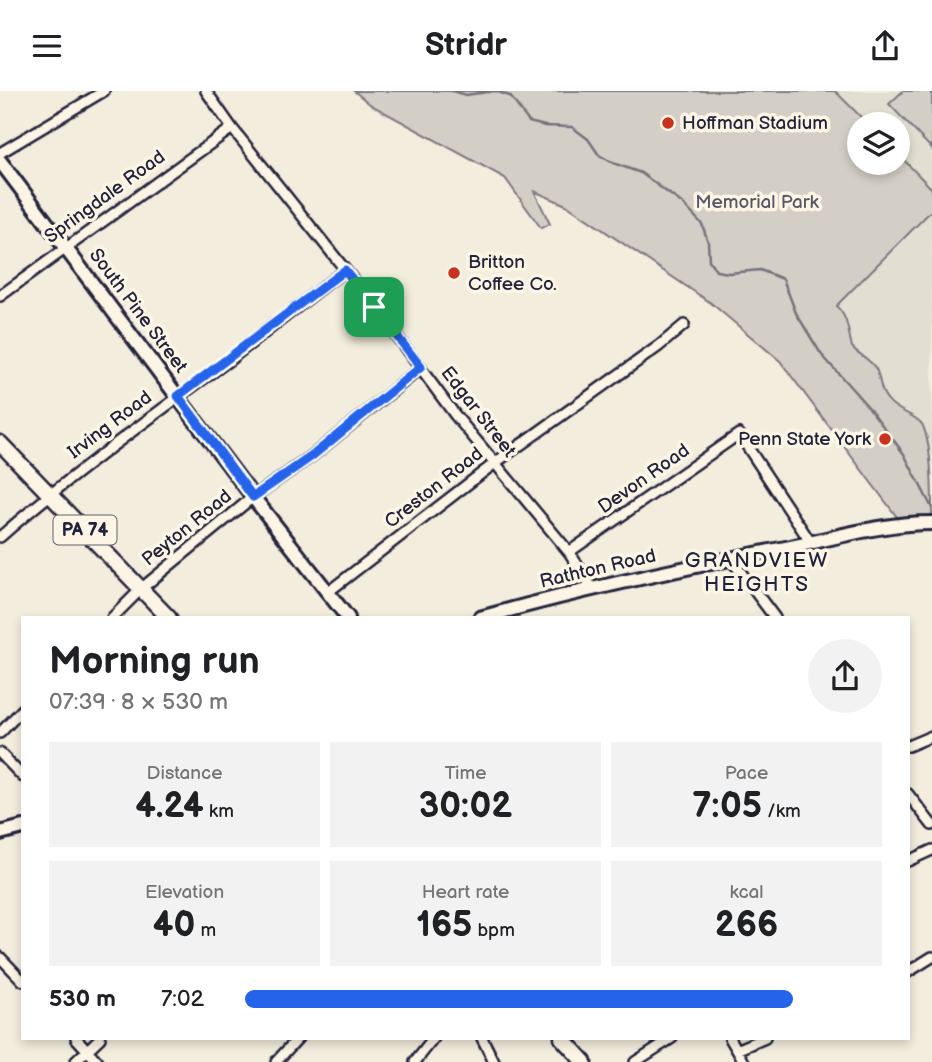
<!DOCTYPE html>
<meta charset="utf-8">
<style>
body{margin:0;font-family:"Balsamiq Sans",sans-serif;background:#f2f2f2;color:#202124;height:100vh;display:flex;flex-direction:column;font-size:26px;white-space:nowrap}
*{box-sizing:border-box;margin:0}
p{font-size:23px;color:#757577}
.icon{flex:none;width:38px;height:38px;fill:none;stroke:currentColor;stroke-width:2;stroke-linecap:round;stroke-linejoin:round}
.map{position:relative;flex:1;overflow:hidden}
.sheet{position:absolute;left:21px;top:525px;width:889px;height:424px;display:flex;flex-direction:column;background:#fff;border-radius:0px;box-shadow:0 4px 10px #0003}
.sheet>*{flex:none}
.tools{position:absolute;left:847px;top:21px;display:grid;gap:14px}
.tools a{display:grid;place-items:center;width:63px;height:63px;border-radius:50%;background:#fff;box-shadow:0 4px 10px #0003;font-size:35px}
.pin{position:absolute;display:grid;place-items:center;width:60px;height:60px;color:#fff;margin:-30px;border-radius:14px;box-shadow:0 4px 10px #0006}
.round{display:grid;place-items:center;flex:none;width:74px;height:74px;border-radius:37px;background:#f2f2f2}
.summary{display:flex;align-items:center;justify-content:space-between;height:119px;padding:0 28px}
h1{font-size:38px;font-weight:700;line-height:52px}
.figures{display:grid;grid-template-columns:repeat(3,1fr);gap:10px;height:119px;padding:7px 28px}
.figures div{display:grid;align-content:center;border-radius:0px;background:#f2f2f2;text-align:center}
.figures b{font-size:35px;font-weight:700}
.figures small{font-size:19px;font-weight:400}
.figures p{font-size:19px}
ul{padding:0 28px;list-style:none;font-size:23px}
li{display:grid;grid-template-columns:112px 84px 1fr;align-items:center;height:52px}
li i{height:18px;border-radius:9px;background:#2563eb}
header{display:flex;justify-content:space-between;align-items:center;height:91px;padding:0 28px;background:#fff;font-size:32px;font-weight:700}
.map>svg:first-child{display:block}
.built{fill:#e3ded2}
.green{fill:#d4cfc6;stroke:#7b7880;stroke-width:2}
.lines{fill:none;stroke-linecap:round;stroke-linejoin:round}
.stream{stroke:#75727b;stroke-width:2.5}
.street-casing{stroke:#22223b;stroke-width:14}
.secondary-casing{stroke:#22223b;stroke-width:18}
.primary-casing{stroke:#22223b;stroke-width:19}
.street{stroke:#fcf5e5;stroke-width:9}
.secondary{stroke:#fcf5e5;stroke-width:12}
.primary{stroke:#fcf5e5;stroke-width:14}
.route-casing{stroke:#fff;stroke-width:14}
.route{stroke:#2563eb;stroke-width:9}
.poi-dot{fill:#c8321e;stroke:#fcf5e5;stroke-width:2.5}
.labels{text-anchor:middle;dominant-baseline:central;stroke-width:7;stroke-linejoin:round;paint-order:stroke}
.shield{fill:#fcf5e5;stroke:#63616e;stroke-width:2}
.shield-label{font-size:18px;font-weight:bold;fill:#22223b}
.poi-label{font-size:19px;fill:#22223b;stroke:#fcf5e5;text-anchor:start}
.street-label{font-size:19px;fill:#22223b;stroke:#fcf5e5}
.park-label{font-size:19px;fill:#575665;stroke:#fcf5e5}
.neighbourhood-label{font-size:21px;letter-spacing:2px;fill:#22223b;stroke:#fcf5e5}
</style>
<header><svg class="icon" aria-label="menu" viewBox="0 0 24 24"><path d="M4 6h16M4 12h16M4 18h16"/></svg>Stridr<svg class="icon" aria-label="share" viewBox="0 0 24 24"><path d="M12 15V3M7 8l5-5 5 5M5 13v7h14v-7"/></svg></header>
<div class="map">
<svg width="932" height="971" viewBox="0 0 932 971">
<rect width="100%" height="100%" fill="#f3edde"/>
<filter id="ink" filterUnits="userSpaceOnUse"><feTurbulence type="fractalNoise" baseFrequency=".0143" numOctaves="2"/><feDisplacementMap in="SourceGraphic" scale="14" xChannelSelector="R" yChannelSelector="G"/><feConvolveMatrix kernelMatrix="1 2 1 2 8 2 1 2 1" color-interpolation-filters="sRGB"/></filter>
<g filter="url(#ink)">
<path class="built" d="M835,0H932V98L898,63V33H868Z
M932,119V428L897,426L780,270Z"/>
<path class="green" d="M354,0H835L868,33H859V72H898V63L932,98V119L836,215C848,225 848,241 852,256C859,264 870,268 876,278C881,288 879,299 887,308C896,321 913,322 922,333C932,353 932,399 932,425L897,426L780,270L711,212L566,114L534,100L550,133L541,137L505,87L371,14Z
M903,0H932V58L889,13Z"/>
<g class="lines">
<path class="stream" d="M452,0L466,4L495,0L510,5L529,31L545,35L572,36L588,48L599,64L613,72L641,82L683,113L702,133L708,151L709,169L716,180L729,182L760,179L783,188L796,222L821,263L870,318L904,363L932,417"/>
<defs>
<path id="street" d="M206,0L232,37L375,216L455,324L569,461L593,498
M0,62L104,0
M0,205L232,37
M0,446C74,381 153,325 232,267C270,238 307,208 345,179
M569,461L739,343L811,452
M730,467L775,527
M328,501L495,372L659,255L684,234
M112,527L142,497L253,406L312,365L421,277
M0,642L23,618
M908,655L932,645
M0,662L23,686
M908,703L932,734
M908,770L932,759
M0,866L23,890
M908,881L932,866
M76,947L98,971
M482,947L494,971
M730,947L744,971
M737,959L765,947
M75,971L100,947
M276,971L298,947
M415,971L434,947
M635,971L672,947"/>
<path id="secondary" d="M0,70L253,406L348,527
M480,527C582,498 687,476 791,456C838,446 884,432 932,432
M0,742L23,736"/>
<path id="primary" d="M0,352L169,527
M562,947L584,971"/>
</defs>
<use href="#street" class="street-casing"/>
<use href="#secondary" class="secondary-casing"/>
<use href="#primary" class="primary-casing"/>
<use href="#street" class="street"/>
<use href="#secondary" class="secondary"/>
<use href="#primary" class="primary"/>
</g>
</g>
<g class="lines" filter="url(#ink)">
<defs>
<path id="route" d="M345,179L421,276L312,365L253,406L178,305Z"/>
</defs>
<use href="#route" class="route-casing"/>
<use href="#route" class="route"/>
</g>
<g class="poi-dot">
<circle cx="668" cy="32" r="7"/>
<circle cx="454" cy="182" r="7"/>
<circle cx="885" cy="348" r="7"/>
</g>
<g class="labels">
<rect class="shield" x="53.5" y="424.5" width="63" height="29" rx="5"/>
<g class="shield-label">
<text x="85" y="439">PA 74</text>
</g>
<g class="poi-label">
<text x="682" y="32">Hoffman Stadium</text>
<text x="468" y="171">Britton<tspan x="468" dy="22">Coffee Co.</tspan></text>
<text x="871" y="348" text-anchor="end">Penn State York</text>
</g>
<g class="street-label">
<text transform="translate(105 106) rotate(-36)">Springdale Road</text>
<text transform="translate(138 220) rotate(53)">South Pine Street</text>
<text transform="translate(478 321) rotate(52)">Edgar Street</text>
<text transform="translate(110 334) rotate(-37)">Irving Road</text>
<text transform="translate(644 388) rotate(-35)">Devon Road</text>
<text transform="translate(434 397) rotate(-38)">Creston Road</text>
<text transform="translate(187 437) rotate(-39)">Peyton Road</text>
<text transform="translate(598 478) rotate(-13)">Rathton Road</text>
</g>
<g class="park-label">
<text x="757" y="111">Memorial Park</text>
</g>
<g class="neighbourhood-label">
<text x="757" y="469">GRANDVIEW<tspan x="757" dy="24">HEIGHTS</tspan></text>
</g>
</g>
</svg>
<div class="tools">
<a><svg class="icon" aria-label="layers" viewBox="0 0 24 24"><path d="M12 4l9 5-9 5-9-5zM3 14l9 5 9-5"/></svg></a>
</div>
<div class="pin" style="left:374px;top:216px;background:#1e9e55"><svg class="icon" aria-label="arrive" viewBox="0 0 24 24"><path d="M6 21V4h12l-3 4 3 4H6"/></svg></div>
<section class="sheet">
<div class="summary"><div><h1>Morning run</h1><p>07:39 · 8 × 530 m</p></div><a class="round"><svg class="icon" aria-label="share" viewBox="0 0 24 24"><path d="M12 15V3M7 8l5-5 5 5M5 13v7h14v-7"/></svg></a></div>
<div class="figures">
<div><p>Distance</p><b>4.24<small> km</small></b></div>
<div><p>Time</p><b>30:02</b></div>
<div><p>Pace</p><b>7:05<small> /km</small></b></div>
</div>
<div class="figures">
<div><p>Elevation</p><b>40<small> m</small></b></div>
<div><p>Heart rate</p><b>165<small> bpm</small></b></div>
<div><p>kcal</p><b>266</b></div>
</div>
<ul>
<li><b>530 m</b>7:02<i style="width:86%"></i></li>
</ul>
</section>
</div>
